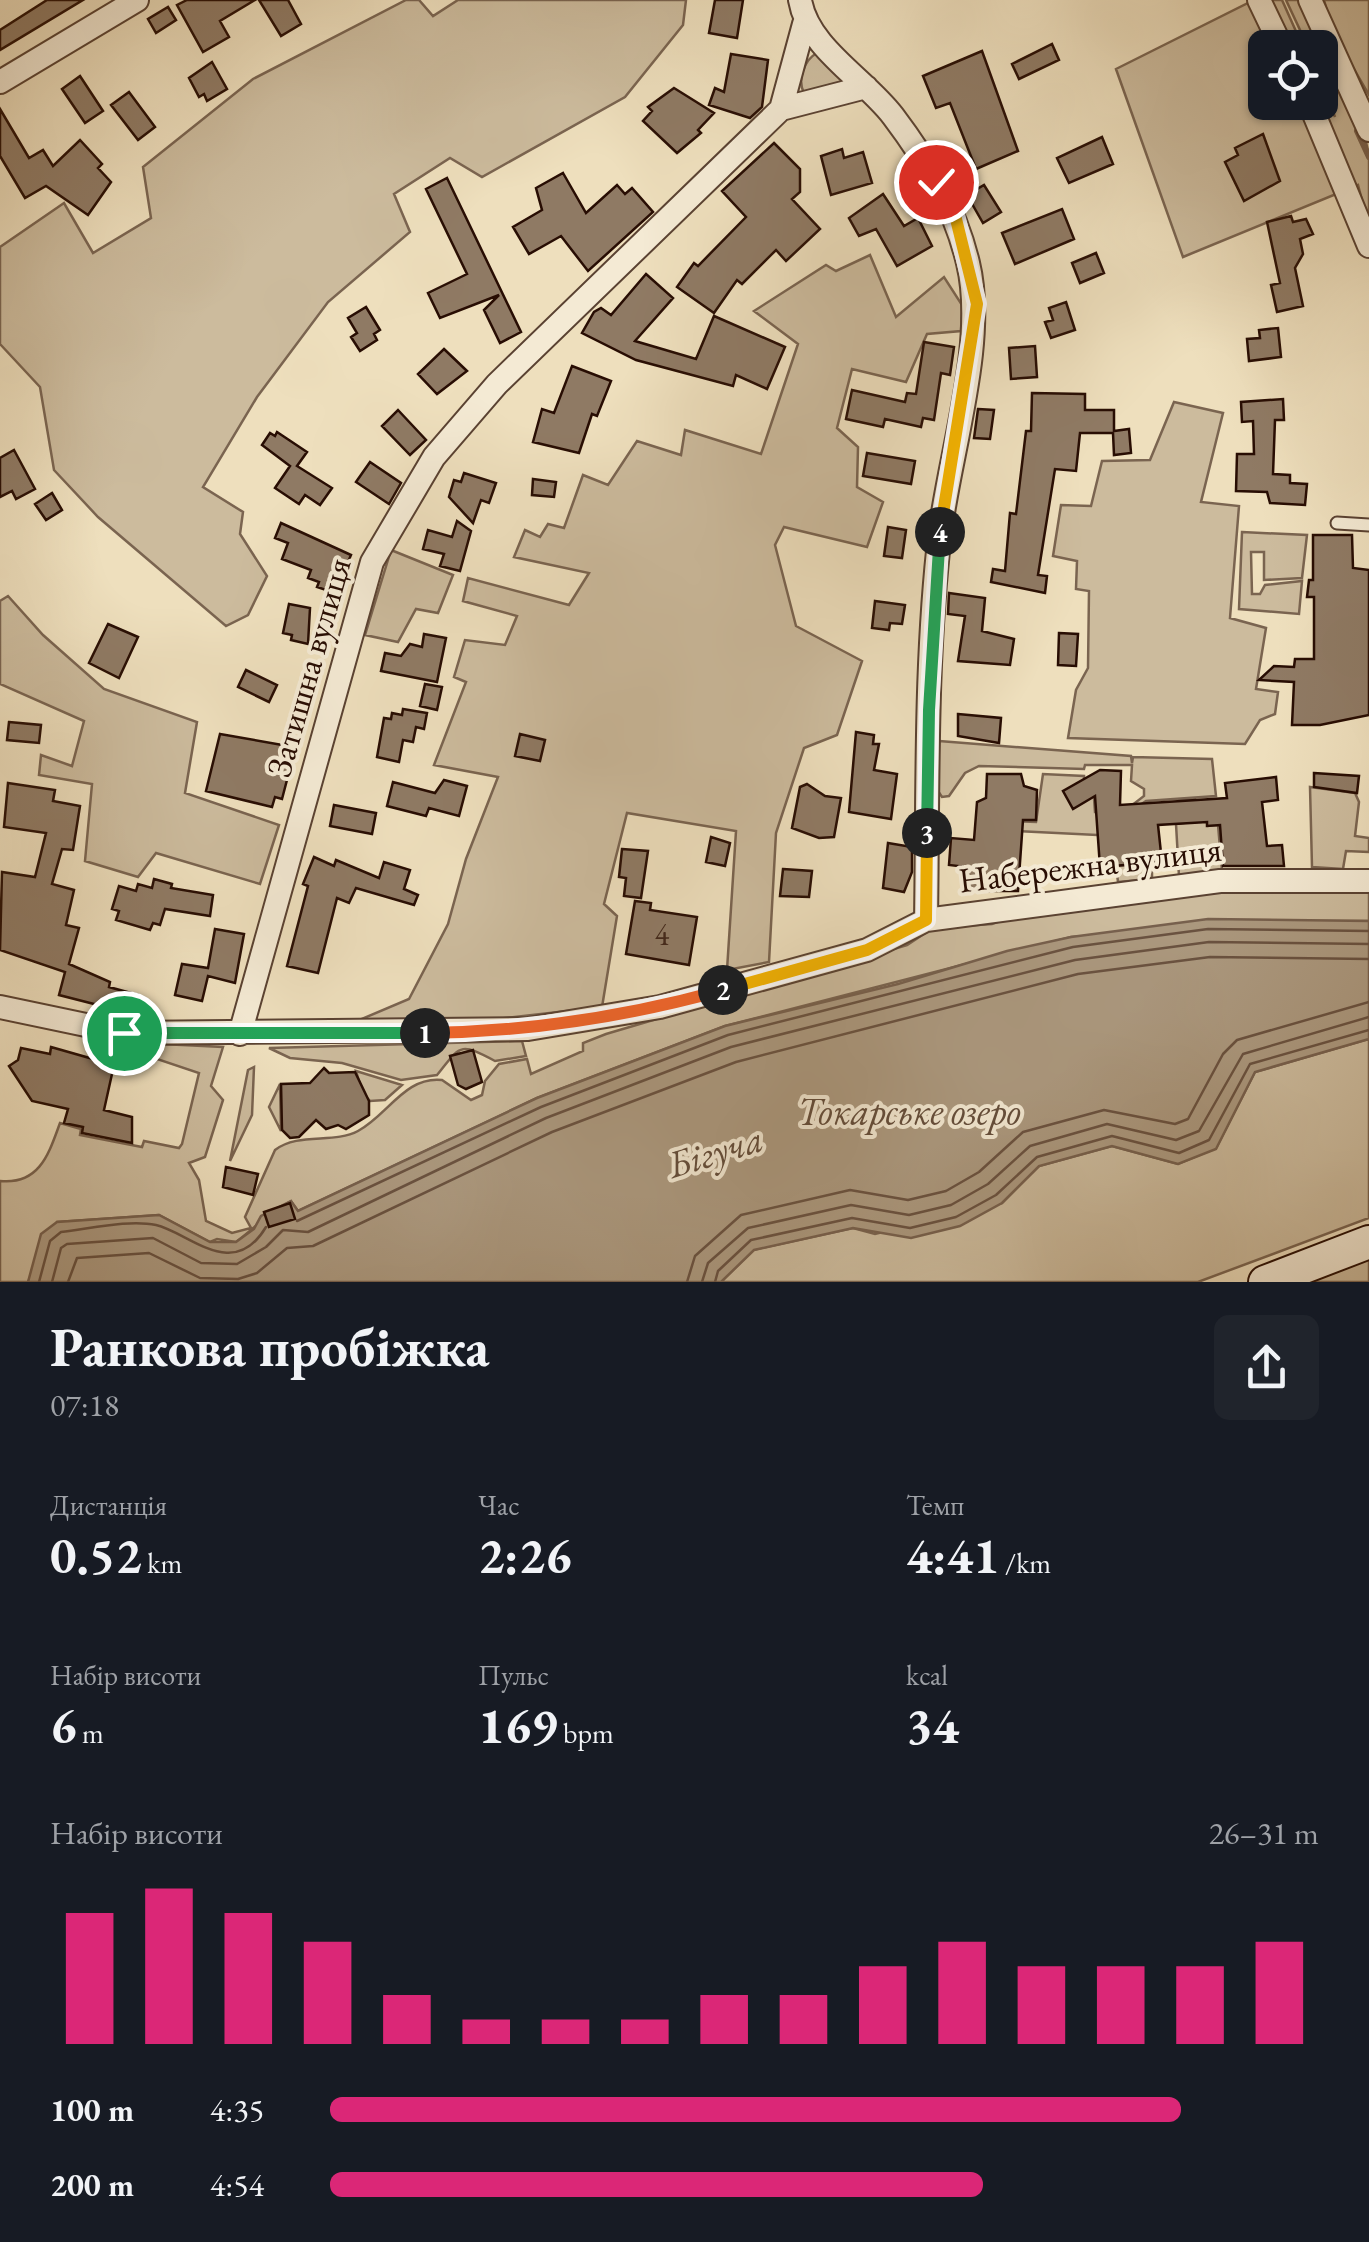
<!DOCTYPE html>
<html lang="uk">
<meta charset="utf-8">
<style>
body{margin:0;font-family:"EB Garamond",serif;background:#20242c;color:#f1f3f6;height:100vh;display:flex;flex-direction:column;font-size:38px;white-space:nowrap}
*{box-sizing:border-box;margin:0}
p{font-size:32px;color:#9ea1a6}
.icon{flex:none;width:55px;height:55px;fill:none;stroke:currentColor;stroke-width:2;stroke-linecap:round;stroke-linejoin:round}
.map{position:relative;height:1282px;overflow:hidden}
.sheet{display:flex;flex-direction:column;background:#171b24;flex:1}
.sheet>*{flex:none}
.fabs{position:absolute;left:1248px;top:30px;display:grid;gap:20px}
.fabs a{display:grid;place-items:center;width:90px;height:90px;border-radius:15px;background:#171b24;box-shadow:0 2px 8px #0004;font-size:50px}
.pin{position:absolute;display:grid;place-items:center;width:85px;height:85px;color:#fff;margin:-42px;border:5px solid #fff;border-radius:50%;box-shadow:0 2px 10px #0007}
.km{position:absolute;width:50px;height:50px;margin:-25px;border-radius:50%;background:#222;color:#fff;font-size:28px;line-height:50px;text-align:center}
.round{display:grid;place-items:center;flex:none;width:105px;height:105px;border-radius:15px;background:#20242c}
.head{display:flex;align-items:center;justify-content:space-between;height:170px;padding:0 50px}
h1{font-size:55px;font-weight:700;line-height:75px}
.figures{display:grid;grid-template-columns:repeat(3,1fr);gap:15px;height:170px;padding:10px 50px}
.figures div{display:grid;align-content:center}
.figures b{font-size:50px;font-weight:700}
.figures small{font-size:28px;font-weight:400}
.figures p{font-size:28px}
.chart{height:280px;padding:20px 50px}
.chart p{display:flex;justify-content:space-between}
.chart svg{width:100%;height:180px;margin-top:10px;stroke:#db2777;stroke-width:6}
ul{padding:0 50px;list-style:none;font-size:32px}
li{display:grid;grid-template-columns:160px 120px 1fr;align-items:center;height:75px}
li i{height:25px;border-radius:12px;background:#db2777}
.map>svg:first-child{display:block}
.green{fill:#ccbb9d;stroke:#7a6450;stroke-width:2.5}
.water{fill:#ab987e;stroke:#77604d;stroke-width:2.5}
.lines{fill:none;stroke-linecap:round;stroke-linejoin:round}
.shore{stroke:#6a5240;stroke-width:2.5}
.stream{stroke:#77604d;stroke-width:6}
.building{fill:#8f7a64;stroke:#280d03;stroke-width:2.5}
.lane-casing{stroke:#5a4232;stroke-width:15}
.street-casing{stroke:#5a4232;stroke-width:26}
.secondary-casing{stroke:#280d03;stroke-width:36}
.lane{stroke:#f4ead4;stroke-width:11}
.street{stroke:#f4ead4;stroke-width:22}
.secondary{stroke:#f4ead4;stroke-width:32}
.split-1-casing{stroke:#fff;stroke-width:20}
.split-2-casing{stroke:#fff;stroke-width:20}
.split-3-casing{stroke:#fff;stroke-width:20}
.split-4-casing{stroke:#fff;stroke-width:20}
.split-5-casing{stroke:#fff;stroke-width:20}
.split-1{stroke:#22a559;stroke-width:12}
.split-2{stroke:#f0652b;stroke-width:12}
.split-3{stroke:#f5b400;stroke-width:12}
.split-4{stroke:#22a559;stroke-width:12}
.split-5{stroke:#f5b400;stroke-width:12}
.labels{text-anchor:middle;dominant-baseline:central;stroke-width:8;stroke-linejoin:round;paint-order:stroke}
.number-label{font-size:30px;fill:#42281b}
.street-label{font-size:35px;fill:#280d03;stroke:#f4ead4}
.water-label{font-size:38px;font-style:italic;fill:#634c3a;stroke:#f4ead4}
</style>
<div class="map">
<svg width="1369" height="1282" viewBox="0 0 1369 1282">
<rect width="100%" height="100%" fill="#eedfbd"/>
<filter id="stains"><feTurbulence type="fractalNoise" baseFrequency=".002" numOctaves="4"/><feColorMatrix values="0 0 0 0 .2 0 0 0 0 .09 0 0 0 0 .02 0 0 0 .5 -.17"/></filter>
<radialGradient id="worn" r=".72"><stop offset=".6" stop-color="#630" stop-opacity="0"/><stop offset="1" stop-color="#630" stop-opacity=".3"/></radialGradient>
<path class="green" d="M406,0H419L433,16L458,0H686L683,25L625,97L482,177L450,158L394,194L410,232L328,302L257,397L203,487L243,512L240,534L267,576L248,615L226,626L98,517L54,470L40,387L0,344V247L64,203L93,253L151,218L143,167L253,79Z
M1254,0H1282L1303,47L1265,48V102H1320V85L1335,117L1320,77V48L1308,47L1286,0H1305L1364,134L1369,155V227L1358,185L1183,257L1116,69Z
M1324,0H1369V95L1333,33Z
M817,53L845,83L804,93C797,80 804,60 817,53Z
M870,255L896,317L944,277L962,305L961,331L927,334L906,382L852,369L837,428L858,447L857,487L883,502L867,547L784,527L775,545L796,626L862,661L837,735L804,748L776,833L769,962L727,970L736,831L627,813L604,904L617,916L602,1007L435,1026L357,1021L409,999L448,924L466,859L498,777L434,765L466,682L454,677L465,640L505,645L517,616L463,601L468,578L569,605L589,573L514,557L525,530L540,537L548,524L564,528L583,475L608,485L637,441L681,455L685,430L761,454L798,344L754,311L826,265L836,271Z
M1174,402L1223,413L1201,502L1239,506L1230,618L1266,628L1256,689L1278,692L1275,714L1260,720L1245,744L1068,738L1076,690L1088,668L1089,591L1076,589L1077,561L1053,556L1061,505L1091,506L1102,461L1150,460Z
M1242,532L1307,535L1302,578L1264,580V552H1251L1252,594H1260L1265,585L1302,581L1299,614L1239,609Z
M391,550L453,575L438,613L416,609L398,642L365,635Z
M8,596L43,635L104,689L197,722L185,793L279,825L260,884L156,853L138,877L85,861L92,784L39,775L41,755L72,766L84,721L0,684V601Z
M939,741L1131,756L1132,763L1133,757L1212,759L1216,796L1146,801L1097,835L976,829L977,820L1036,822L1043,774L1084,776V782L1093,785L1095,812L1122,813L1144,796V789L1131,781L1132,765H1085L1084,769L979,766L965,773L949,796L942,797L938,791Z
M1310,787L1355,793L1359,802L1355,836L1369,838V852L1346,851L1343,869L1312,867Z
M1195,800L1196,819H1207L1208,826L1218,825L1222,871L1179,876L1176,824L1184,823L1182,801Z
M1152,863V879L1118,882L1116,866Z
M1369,889V921H1307L1071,937L725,1026L537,1098L298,1211L291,1201C268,1213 256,1227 236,1242L217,1239L210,1242L159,1215L57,1222L28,1282H0V1181C40,1185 49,1153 60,1123L81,1129L80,1135L142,1147L144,1141L179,1148L182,1144L199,1073L139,1053L141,1043L223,1047L211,1086L223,1100L205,1157L189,1163L199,1180L206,1221L232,1233L251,1228L245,1217L275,1150C298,1132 334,1144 358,1131C388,1115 405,1076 442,1080L471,1100L482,1095L485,1081L499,1064L527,1059L531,1074L583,1051V1043L606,1034L907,945L933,928L992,924L1028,911L1206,890Z
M1369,1039V1218L1198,1282H721L753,1250L853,1228L875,1234L1002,1203L1039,1166L1112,1146L1178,1164L1216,1148L1255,1072Z
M522,1041L526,1056L495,1061C459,1042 461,1045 437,1075L401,1080L342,1063L290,1058L269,1048Z
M254,1067L252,1115L230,1161L248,1070Z
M356,1071L402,1085L385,1100L370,1101L363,1094Z
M280,1084L281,1131L269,1107Z
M1369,1251V1282H1307Z"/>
<path class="water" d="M1208,919L1369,921V1039L1255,1072L1216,1149L1178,1164L1112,1146L1039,1166L1002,1203L960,1226L911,1238L853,1228L754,1250L721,1282H28L41,1234L57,1222L159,1215L210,1242H236L254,1229L261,1216L291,1201L298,1211L537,1098L725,1026L898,984L1007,951L1071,937Z"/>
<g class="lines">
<path class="shore" d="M297,1221L541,1107L728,1035L1073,947L1208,929L1369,931
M39,1282L50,1241L61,1232C89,1229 129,1219 156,1225C190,1233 233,1282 266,1227
M52,1282L61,1248L67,1244L153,1238L201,1263L237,1264L266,1247L283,1230L308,1232L546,1118L731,1047L1075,960L1209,942L1369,944
M68,1282L77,1258L149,1253L200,1278L238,1279L257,1273L287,1248L313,1246L552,1132L736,1062L1078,974L1210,957L1369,959
M687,1282L695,1256L741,1215L850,1190L908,1200L946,1191L979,1172L1023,1132L1104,1110L1175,1124L1188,1119L1223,1054L1237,1040L1369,1002
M702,1282L708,1263L748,1228L851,1205L909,1215L951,1205L988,1184L1030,1146L1107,1124L1176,1140L1199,1131L1243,1054L1369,1017
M715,1282L718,1271L751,1240L852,1218L910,1228L956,1217L996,1195L1037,1157L1112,1136L1179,1153L1209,1140L1250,1064L1369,1030"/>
<path class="stream" d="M1357,131L1369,157"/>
</g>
<path class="building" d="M47,0H83L0,50V30Z
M187,0H255L220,21L229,37L203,52L177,5Z
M259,0H288L301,24L281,36Z
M715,0H743L737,38L709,33Z
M168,7L176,20L156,33L148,19Z
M1052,44L1059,60L1019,79L1012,64Z
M982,51L1018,151L976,169L950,103L936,108L923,76Z
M731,54L768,60L762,107L750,118L709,105L715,88L724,92Z
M212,62L227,89L207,101L204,94L199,97L189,78Z
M80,76L103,111L85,123L62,89Z
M674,88L714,113L698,130L701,133L677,153L643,121L652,111L648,107Z
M129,92L155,127L138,140L111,105Z
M0,109L29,158L43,150L53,166L80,140L102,164L98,168L111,182L88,215L46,186L25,198L0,156Z
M1263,134L1280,181L1244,201L1225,162L1238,155L1235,148Z
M1102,137L1113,164L1069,183L1057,158Z
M774,143L800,169V192L792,199L820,229L786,261L776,250L742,284L737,280L714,313L677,287L694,263L698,266L746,217L722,191Z
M842,149L844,158L863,152L872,183L831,195L821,156Z
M563,173L586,213L617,185L625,194L632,188L653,212L588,271L561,236L529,254L513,227L542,210L536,188Z
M447,178L521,332L500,343L484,310L499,295L440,318L428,293L467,274L426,189Z
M984,185L1001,212L983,223L967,195Z
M883,194L904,226L918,218L932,246L897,266L876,229L859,236L849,218Z
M1062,209L1074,239L1015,264L1002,233Z
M1291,216L1293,222L1306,219L1313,234L1300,239L1303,254L1295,268L1303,306L1277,312L1271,285L1280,283L1267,222Z
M1096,253L1104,273L1080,283L1072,263Z
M646,274L673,298L635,341L696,359L714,316L785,347L767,389L736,375L733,386L636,360L582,333L594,312L601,308L611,315Z
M1066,302L1075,330L1051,338L1045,322L1053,320L1049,308Z
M366,307L380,330L374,334L377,340L360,351L351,337L357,333L348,318Z
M1278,328L1281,357L1249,361L1247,339L1260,338L1259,330Z
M924,342L954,347L950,375L941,373L934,420L923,418L921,427L885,419L883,427L846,419L852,390L905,402L907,393L916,394Z
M1035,346L1037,377L1011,379L1009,348Z
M444,349L467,371L437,394L418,374Z
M572,366L611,381L597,416L592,414L579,453L533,442L542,409L554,413Z
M1032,393L1085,394V410H1114V431L1129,429L1131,453L1114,455L1113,433H1080L1076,471L1055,469L1038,575L1047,576L1045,593L991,582L993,569L1005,571L1010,513L1016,514L1026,431H1031Z
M1283,399L1284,420H1275L1273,474L1290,475V483L1307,484L1305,505L1270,503L1267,492L1236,491L1237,454H1254L1253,421L1242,422L1241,402Z
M978,409L994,410L990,439L974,438Z
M398,410L426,440L410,455L382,426Z
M277,432L307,452L297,466L332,488L320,505L305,495L299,504L275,488L290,466L262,445L270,433L275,436Z
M14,450L35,489L16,499L12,491L0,497V458Z
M867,453L915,461L911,484L863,476Z
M370,462L401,483L389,504L356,482Z
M464,473L496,483L489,503L481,500L473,523L449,497L454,480L461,482Z
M533,479L556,482L554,497L532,495Z
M52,493L62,510L46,520L35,504Z
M457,521L471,531L460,571L440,566L444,554L423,549L428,530L452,537Z
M281,523L351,555L335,593L317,587L319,582L308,578L311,570L282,559L288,543L275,538Z
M888,527L906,530L902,558L884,556Z
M1313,535H1352L1353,568L1369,570V715L1320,725H1292L1294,682L1259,680L1274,666L1294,667L1295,659H1314V597H1307L1309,580H1313Z
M949,593L985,598L982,631L1014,639L1010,665L958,661L965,616L948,614Z
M875,601L905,605L902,624L890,623L889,630L872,628Z
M289,604L310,608L308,644L291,640L292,635L283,633Z
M108,624L138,637L119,678L89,663Z
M1059,633L1078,634L1076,666L1058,665Z
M424,634L446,638L437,682L381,671L385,653L401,656L410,644L422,647Z
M246,670L277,685L269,702L238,687Z
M425,684L442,687L437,710L420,706Z
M403,709L427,713L424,729L416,727L413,742L403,740L399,762L377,757L384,718L391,719L392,713L402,715Z
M958,714L1001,718L999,743L958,736Z
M9,722L41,725L39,743L7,740Z
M856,732L874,735L873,744H879L874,770L897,774L891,819L849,812Z
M220,734L288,746L286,756L293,757L282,799L275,797L272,807L206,791Z
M520,734L545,740L540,761L515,756Z
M1100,770L1121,771L1120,805L1227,798L1225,783L1276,777L1278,800L1262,802L1267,846L1282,845L1284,866H1223L1220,825L1207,826V822L1158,825L1162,862L1100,867L1095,796L1073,809L1063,791Z
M1314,773L1359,776L1357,793L1314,787Z
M987,774H1021L1024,786L1037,790L1036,820H1023L1018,891H966L967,867L949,865L951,838L974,840L977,802L986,798Z
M444,780L467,786L459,816L429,808L426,816L387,806L393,782L435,793Z
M8,783L55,790L53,801L80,806L73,850L62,849L52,884L74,890L66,925L79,928L69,964L110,982L109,987L138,995L133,1014L59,995L65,972L0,950L2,872L35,877L46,833L4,827Z
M807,784L825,796L841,798L834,837L819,838L792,828L800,787Z
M334,805L376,813L372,834L330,826Z
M711,837L730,843L725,866L706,862Z
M888,843L912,847V872L904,892L883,888Z
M622,849L648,851L641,898L624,896L626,878L619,877Z
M314,857L334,866L336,860L379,878L384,862L410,870L404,889L418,895L414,905L356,888L349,903L337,898L318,973L287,966L308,886L303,884Z
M783,869L812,871L809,897L780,896Z
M154,879L172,884L171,888L213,895L210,916L165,909L160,925L153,923L150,930L116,920L119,911L112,909L119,886L136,891L138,884L152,888Z
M635,901L651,903L650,910L697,917L689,965L626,954Z
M215,929L244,934L235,983L208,976L202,1001L175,995L182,964L208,968Z
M51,1047L114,1065L104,1110L132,1117V1143L82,1133L83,1127L64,1123L68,1109L32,1101L9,1066L18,1060L21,1048L50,1054Z
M473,1050L482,1082L466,1089L458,1085L450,1056Z
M324,1068L329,1073L355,1072L369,1101V1115L346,1129L338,1125L326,1129L316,1120L299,1137L290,1138L282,1130L281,1084L310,1083Z
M226,1167L258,1174L253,1195L223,1187Z
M290,1203L295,1219L269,1227L264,1212Z"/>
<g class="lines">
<defs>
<path id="lane" d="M1337,523L1369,525"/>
<path id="street" d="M800,0C808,48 864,78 893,116C927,161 955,208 968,263C987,341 950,452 940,533C925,660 928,791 926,920
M1259,0L1282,48
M1310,0L1369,130
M0,82L137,0
M1309,102L1369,246
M781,109L866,87
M0,1007L124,1033L528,1029L660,1007L867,950L926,920L1220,881H1369
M240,1034L372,562L434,457L497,384L781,109L804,24"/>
<path id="secondary" d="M1265,1282L1369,1242"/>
</defs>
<use href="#lane" class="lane-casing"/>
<use href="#street" class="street-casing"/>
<use href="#secondary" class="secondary-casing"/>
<use href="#lane" class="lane"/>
<use href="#street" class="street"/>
<use href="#secondary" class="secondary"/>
</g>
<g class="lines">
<defs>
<path id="split-1" d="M124,1033H425"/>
<path id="split-2" d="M425,1033C528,1032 625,1017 723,990"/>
<path id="split-3" d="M723,990L867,950L926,920L927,833"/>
<path id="split-4" d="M927,833L929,710L940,532"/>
<path id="split-5" d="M936,182L955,215L977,304L940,532"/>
</defs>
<use href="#split-1" class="split-1-casing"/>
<use href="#split-2" class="split-2-casing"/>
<use href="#split-3" class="split-3-casing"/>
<use href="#split-4" class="split-4-casing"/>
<use href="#split-5" class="split-5-casing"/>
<use href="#split-1" class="split-1"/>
<use href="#split-2" class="split-2"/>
<use href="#split-3" class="split-3"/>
<use href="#split-4" class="split-4"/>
<use href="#split-5" class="split-5"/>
</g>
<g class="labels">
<g class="number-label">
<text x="662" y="934">4</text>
</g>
<g class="street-label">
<text transform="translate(308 667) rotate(-74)">Затишна вулиця</text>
<text transform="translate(1090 864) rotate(-7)">Набережна вулиця</text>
</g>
<g class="water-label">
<text x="909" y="1110">Токарське озеро</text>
<text transform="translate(715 1151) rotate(-17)">Бігуча</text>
</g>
</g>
<rect width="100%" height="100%" filter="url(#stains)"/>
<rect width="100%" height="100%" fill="url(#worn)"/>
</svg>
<div class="fabs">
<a><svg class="icon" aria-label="locate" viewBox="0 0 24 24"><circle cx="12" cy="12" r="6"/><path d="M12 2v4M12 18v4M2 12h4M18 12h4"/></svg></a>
</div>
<div class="pin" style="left:124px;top:1033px;background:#1e9e55"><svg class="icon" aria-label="arrive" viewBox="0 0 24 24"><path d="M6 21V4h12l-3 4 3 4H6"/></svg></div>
<div class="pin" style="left:936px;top:182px;background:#d93025"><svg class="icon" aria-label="check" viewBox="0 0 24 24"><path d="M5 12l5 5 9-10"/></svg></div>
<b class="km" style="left:425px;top:1033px">1</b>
<b class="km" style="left:723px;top:990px">2</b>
<b class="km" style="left:927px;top:833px">3</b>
<b class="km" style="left:940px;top:532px">4</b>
</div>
<section class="sheet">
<div class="head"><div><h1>Ранкова пробіжка</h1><p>07:18</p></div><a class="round"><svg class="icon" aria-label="share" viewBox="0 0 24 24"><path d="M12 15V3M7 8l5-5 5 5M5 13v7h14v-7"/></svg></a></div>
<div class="figures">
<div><p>Дистанція</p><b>0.52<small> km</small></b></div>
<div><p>Час</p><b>2:26</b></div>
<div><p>Темп</p><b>4:41<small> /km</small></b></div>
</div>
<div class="figures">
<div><p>Набір висоти</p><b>6<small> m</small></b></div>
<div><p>Пульс</p><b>169<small> bpm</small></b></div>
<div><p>kcal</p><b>34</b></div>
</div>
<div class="chart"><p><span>Набір висоти</span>26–31 m</p>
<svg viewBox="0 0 160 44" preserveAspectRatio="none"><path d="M5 44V12M15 44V6M25 44V12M35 44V19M45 44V32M55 44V38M65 44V38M75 44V38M85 44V32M95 44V32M105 44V25M115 44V19M125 44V25M135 44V25M145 44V25M155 44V19"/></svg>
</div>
<ul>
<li><b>100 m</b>4:35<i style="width:86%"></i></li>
<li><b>200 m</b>4:54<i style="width:66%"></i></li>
</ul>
</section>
